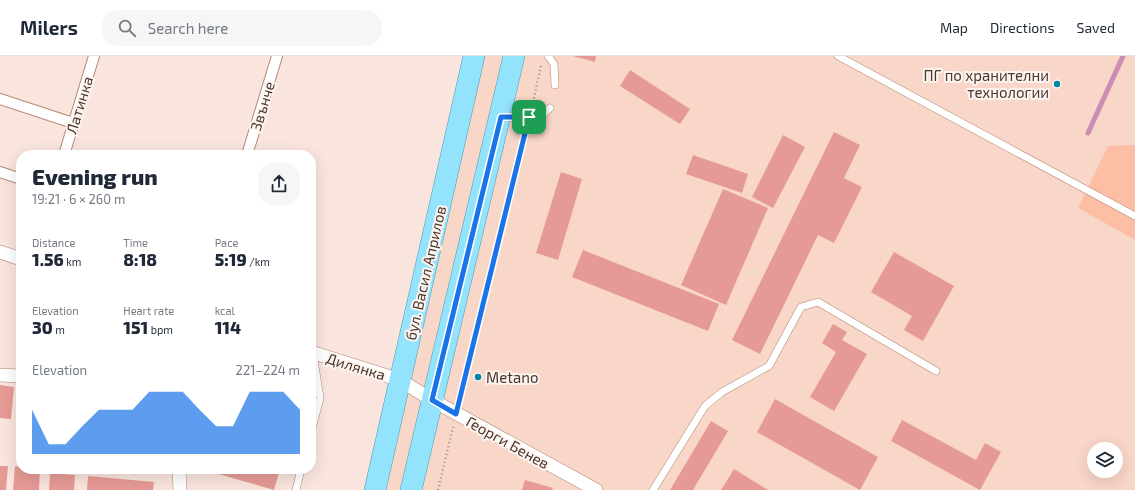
<!DOCTYPE html>
<meta charset="utf-8">
<style>
body{margin:0;font-family:"Exo 2",sans-serif;background:#f6f6f7;color:#1f2937;height:100vh;display:flex;flex-direction:column;font-size:15px;white-space:nowrap}
*{box-sizing:border-box;margin:0}
p{font-size:13px;color:#747a83}
.icon{flex:none;width:22px;height:22px;fill:none;stroke:currentColor;stroke-width:2;stroke-linecap:round;stroke-linejoin:round}
.map{position:relative;flex:1;overflow:hidden}
.drawer{position:absolute;left:16px;top:94px;width:300px;height:324px;display:flex;flex-direction:column;background:#fff;border-radius:16px;box-shadow:0 4px 16px #0002}
.drawer>*{flex:none}
.buttons{position:absolute;left:1087px;top:386px;display:grid;gap:8px}
.buttons a{display:grid;place-items:center;width:36px;height:36px;border-radius:50%;background:#fff;box-shadow:0 4px 16px #0002;font-size:20px}
.pin{position:absolute;display:grid;place-items:center;width:34px;height:34px;color:#fff;margin:-17px;border-radius:8px;box-shadow:0 2px 6px #0006}
.round{display:grid;place-items:center;flex:none;width:42px;height:42px;border-radius:16px;background:#f6f6f7}
.head{display:flex;align-items:center;justify-content:space-between;height:68px;padding:0 16px}
h1{font-size:22px;font-weight:800;line-height:30px}
.metrics{display:grid;grid-template-columns:repeat(3,1fr);gap:6px;height:68px;padding:4px 16px}
.metrics div{display:grid;align-content:center}
.metrics b{font-size:17px;font-weight:800}
.metrics small{font-size:11px;font-weight:400}
.metrics p{font-size:11px}
.chart{height:112px;padding:8px 16px}
.chart p{display:flex;justify-content:space-between}
.chart svg{width:100%;height:72px;margin-top:4px;fill:#1a73e8;opacity:.7}
header{display:flex;align-items:center;gap:24px;box-sizing:border-box;height:56px;padding:0 20px;background:#fff;border-bottom:1px solid #e0e1e3}
header strong{font-size:19px}
nav{display:flex;gap:22px;margin-inline-start:auto;font-size:14px}
.search{width:280px;height:36px;background:#f6f6f7;display:flex;align-items:center;gap:10px;box-sizing:border-box;padding:0 14px;border-radius:16px;color:#747a83;font-size:15px}
.map>svg:first-child{display:block}
.built{fill:#f8d6c8;fill-rule:evenodd}
.green{fill:#fcbea4}
.lines{fill:none;stroke-linecap:round;stroke-linejoin:round}
.stream{stroke:#cd8db2;stroke-width:5}
.building{fill:#e69a95}
.service-casing{stroke:#b38875;stroke-width:8}
.pedestrian-casing{stroke:#b38875;stroke-width:12}
.minor-casing{stroke:#b38875;stroke-width:14}
.primary-casing{stroke:#4b9ab4;stroke-width:22}
.path{stroke:#a08d85;stroke-width:2.5;stroke-dasharray:1 3;stroke-linecap:butt}
.service{stroke:#fff;stroke-width:7}
.pedestrian{stroke:#fff;stroke-width:10}
.minor{stroke:#fff;stroke-width:13}
.primary{stroke:#94e3fd;stroke-width:21}
.route-casing{stroke:#fff;stroke-width:8}
.route{stroke:#1a73e8;stroke-width:5}
.poi-dot{fill:#0186a8;stroke:#fef5f0;stroke-width:1.5}
.labels{text-anchor:middle;dominant-baseline:central;stroke-width:4;stroke-linejoin:round;paint-order:stroke}
.poi-label{font-size:15px;fill:#49372f;stroke:#fef5f0;text-anchor:end}
.street-label{font-size:15px;fill:#49372f;stroke:#fef5f0}
</style>
<header>
<strong>Milers</strong>
<div class="search"><svg class="icon" aria-label="search" viewBox="0 0 24 24"><circle cx="10" cy="10" r="6"/><path d="M15 15l6 6"/></svg>Search here</div>
<nav><a>Map</a><a>Directions</a><a>Saved</a></nav>
</header>
<div class="map">
<svg width="1135" height="434" viewBox="0 0 1135 434">
<rect width="100%" height="100%" fill="#f9e5dd"/>
<path class="built" d="M473,0H1135V89L1108,91L1078,152L1135,184V434H368ZM1094,393H1116V415H1094Z"/>
<path class="green" d="M1135,89V184L1078,152L1108,90Z"/>
<g class="lines">
<path class="stream" d="M1088,77L1123,0"/>
</g>
<path class="building" d="M573,0H596L595,6Z
M630,14L690,53L680,68L620,30Z
M834,76L860,89L844,122L862,131L834,187L818,179L760,298L732,284Z
M783,79L805,91L773,152L752,141Z
M693,99L748,118L742,137L686,118Z
M561,116L582,123L558,204L536,197Z
M723,133L768,152L726,249L681,229Z
M583,194L719,248L708,275L572,221Z
M894,196L954,230L923,285L904,274L912,260L871,236Z
M833,268L847,276L842,284L867,298L834,355L810,341L836,296L822,287Z
M0,329L14,331L11,363L0,362Z
M775,343L878,401L860,434L757,376Z
M902,364L976,404L985,387L1001,396L980,434L891,385Z
M711,365L728,375L693,434H670Z
M0,410H8L6,434H0Z
M15,410L21,411V413H40L39,434H13Z
M201,413H280L274,434Z
M734,413L768,434H721Z
M50,417L75,419L74,434H49Z
M88,420L154,426L153,434H87Z
M525,424L553,432L552,434H522Z"/>
<g class="lines">
<defs>
<path id="service" d="M548,0L554,8L555,29
M838,0L1135,160
M501,61L540,62L550,52
M311,376L320,342L313,297
M296,434L301,413
M653,434L705,350L722,336L769,310L801,251L818,246L936,315"/>
<path id="pedestrian" d="M0,43L73,67
M64,99L94,0
M247,99L277,0
M0,116L21,123"/>
<path id="minor" d="M0,196L21,203
M311,296L400,324L432,344L596,434
M0,319L21,320
M179,413L180,434"/>
<path id="primary" d="M375,434L474,0
M411,434L514,0"/>
</defs>
<use href="#service" class="service-casing"/>
<use href="#pedestrian" class="pedestrian-casing"/>
<use href="#minor" class="minor-casing"/>
<use href="#primary" class="primary-casing"/>
<path class="path" d="M532,50L541,10
M460,343L526,72
M438,434L453,371"/>
<use href="#service" class="service"/>
<use href="#pedestrian" class="pedestrian"/>
<use href="#minor" class="minor"/>
<use href="#primary" class="primary"/>
</g>
<g class="lines">
<defs>
<path id="route" d="M501,61H529L456,358L432,344Z"/>
</defs>
<use href="#route" class="route-casing"/>
<use href="#route" class="route"/>
</g>
<g class="poi-dot">
<circle cx="1057" cy="28" r="4"/>
<circle cx="478" cy="321" r="4"/>
</g>
<g class="labels">
<g class="poi-label">
<text x="1049" y="19">ПГ по хранителни<tspan x="1049" dy="17">технологии</tspan></text>
<text x="486" y="321" text-anchor="start">Metano</text>
</g>
<g class="street-label">
<text transform="translate(79 49) rotate(-73)">Латинка</text>
<text transform="translate(262 50) rotate(-73)">Звънче</text>
<text transform="translate(425 217) rotate(-77)">бул. Васил Априлов</text>
<text transform="translate(356 310) rotate(17)">Дилянка</text>
<text transform="translate(508 386) rotate(29)">Георги Бенев</text>
</g>
</g>
</svg>
<div class="buttons">
<a><svg class="icon" aria-label="layers" viewBox="0 0 24 24"><path d="M12 4l9 5-9 5-9-5zM3 14l9 5 9-5"/></svg></a>
</div>
<div class="pin" style="left:529px;top:61px;background:#1e9e55"><svg class="icon" aria-label="arrive" viewBox="0 0 24 24"><path d="M6 21V4h12l-3 4 3 4H6"/></svg></div>
<section class="drawer">
<div class="head"><div><h1>Evening run</h1><p>19:21 · 6 × 260 m</p></div><a class="round"><svg class="icon" aria-label="share" viewBox="0 0 24 24"><path d="M12 15V3M7 8l5-5 5 5M5 13v7h14v-7"/></svg></a></div>
<div class="metrics">
<div><p>Distance</p><b>1.56<small> km</small></b></div>
<div><p>Time</p><b>8:18</b></div>
<div><p>Pace</p><b>5:19<small> /km</small></b></div>
</div>
<div class="metrics">
<div><p>Elevation</p><b>30<small> m</small></b></div>
<div><p>Heart rate</p><b>151<small> bpm</small></b></div>
<div><p>kcal</p><b>114</b></div>
</div>
<div class="chart"><p><span>Elevation</span>221–224 m</p>
<svg viewBox="0 0 160 44" preserveAspectRatio="none"><path d="M0 44V17L10 38L20 38L30 27L40 17L50 17L60 17L70 6L80 6L90 6L100 17L110 27L120 27L130 6L140 6L150 6L160 17V44z"/></svg>
</div>
</section>
</div>
